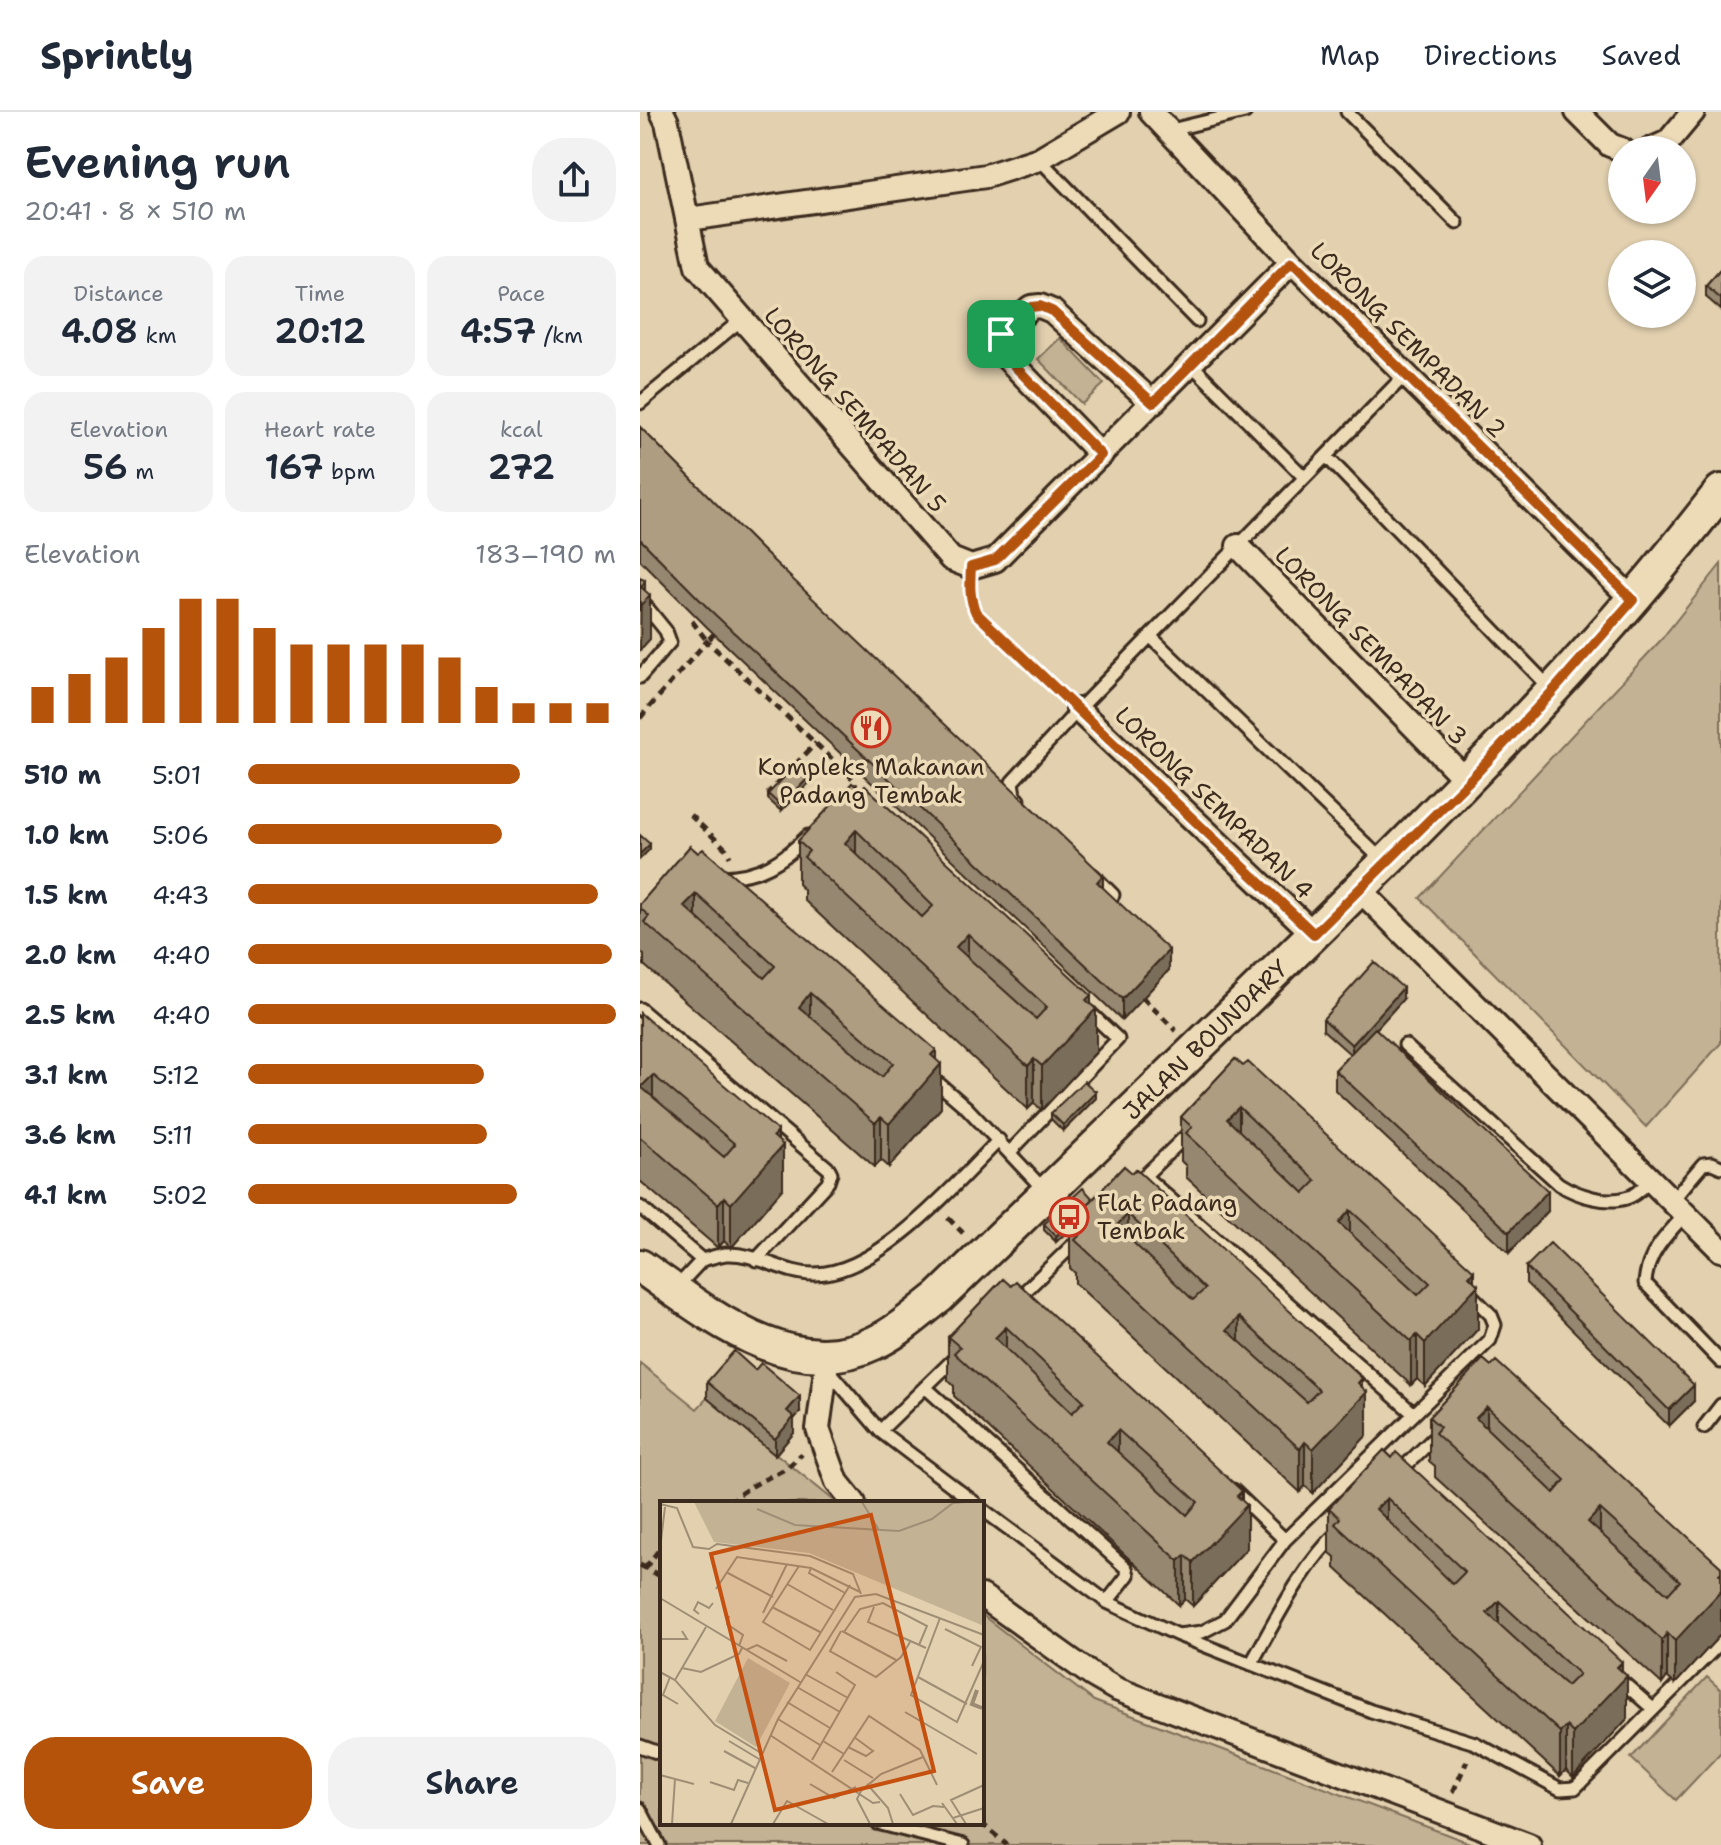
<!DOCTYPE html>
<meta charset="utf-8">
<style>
body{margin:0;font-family:"Shantell Sans",sans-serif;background:#f2f2f3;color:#1f2937;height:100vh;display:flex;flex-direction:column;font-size:30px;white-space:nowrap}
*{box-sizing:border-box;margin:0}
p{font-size:26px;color:#747a83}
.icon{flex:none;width:44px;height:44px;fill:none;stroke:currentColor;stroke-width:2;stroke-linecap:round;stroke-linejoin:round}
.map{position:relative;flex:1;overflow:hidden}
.drawer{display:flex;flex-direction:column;background:#fff;width:640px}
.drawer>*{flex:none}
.needle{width:52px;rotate:194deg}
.buttons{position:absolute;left:968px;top:24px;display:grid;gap:16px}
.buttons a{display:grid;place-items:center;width:88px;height:88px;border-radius:50%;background:#fff;box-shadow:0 2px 6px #0004;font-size:40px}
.pin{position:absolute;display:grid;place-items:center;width:68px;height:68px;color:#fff;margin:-34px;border-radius:16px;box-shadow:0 4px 12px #0006}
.round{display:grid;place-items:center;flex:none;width:84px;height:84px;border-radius:32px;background:#f2f2f3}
.head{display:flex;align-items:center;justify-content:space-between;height:136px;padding:0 24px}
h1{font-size:44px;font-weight:600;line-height:60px}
.metrics{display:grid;grid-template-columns:repeat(3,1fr);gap:12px;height:136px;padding:8px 24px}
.metrics div{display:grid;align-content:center;border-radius:20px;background:#f2f2f3;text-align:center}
.metrics b{font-size:34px;font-weight:600}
.metrics small{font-size:22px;font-weight:400}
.metrics p{font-size:22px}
.chart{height:224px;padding:16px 24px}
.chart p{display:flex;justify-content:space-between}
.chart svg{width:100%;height:144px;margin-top:8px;stroke:#b45309;stroke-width:6}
.primary-button{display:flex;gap:16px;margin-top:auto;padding:16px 24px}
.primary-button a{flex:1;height:92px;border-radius:32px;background:#b45309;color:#fff;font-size:32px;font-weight:600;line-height:92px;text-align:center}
.primary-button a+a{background:#f2f2f3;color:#1f2937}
ul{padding:0 24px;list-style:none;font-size:26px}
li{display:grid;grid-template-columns:128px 96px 1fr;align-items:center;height:60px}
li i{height:20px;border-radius:10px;background:#b45309}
header{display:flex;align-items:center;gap:48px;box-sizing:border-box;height:112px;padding:0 40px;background:#fff;border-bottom:2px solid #e0e1e3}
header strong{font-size:38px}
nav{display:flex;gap:44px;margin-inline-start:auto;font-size:28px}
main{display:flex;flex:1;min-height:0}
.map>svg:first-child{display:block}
.green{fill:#c3b294;stroke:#7f6e59;stroke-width:2}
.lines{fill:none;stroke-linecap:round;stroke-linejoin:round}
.lane-casing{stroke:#3b2a1e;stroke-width:17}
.street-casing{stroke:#3b2a1e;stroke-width:28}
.secondary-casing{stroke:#3b2a1e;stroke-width:38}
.path{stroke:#3b2a1e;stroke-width:5;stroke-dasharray:8 6;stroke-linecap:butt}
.lane{stroke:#eddbb8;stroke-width:11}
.street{stroke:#eddbb8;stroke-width:22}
.secondary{stroke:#eddbb8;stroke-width:32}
.wall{fill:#96876f;stroke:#3b2a1e;stroke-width:2}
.shaded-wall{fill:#7a6e5a;stroke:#3b2a1e;stroke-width:2}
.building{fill:#ae9d81;stroke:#3b2a1e;stroke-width:2;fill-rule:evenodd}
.route-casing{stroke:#fff;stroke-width:16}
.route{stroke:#b45309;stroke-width:10}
.labels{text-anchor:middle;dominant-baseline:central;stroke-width:7;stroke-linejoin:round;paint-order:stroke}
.street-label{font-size:24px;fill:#3b2a1e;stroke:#eddbb8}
.poi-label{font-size:24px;fill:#3b2a1e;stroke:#eddbb8}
.inset-river{fill:none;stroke:#9c8a72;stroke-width:4}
.inset-road{fill:none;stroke:#9f8e75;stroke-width:2}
.view{fill:#c55010;fill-opacity:0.15;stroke:#c55010;stroke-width:4}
.inset-edge{fill:none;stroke:#3b2a1e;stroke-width:4}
</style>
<header>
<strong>Sprintly</strong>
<nav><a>Map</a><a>Directions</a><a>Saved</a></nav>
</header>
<main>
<section class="drawer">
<div class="head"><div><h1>Evening run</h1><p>20:41 · 8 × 510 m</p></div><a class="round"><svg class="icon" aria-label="share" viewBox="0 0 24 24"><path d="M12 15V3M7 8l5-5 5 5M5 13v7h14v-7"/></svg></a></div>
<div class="metrics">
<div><p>Distance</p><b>4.08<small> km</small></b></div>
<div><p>Time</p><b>20:12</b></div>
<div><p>Pace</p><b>4:57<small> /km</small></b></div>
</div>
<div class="metrics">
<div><p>Elevation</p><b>56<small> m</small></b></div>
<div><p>Heart rate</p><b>167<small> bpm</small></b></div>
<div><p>kcal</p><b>272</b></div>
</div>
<div class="chart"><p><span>Elevation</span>183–190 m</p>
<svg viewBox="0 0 160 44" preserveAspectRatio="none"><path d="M5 44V33M15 44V29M25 44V24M35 44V15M45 44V6M55 44V6M65 44V15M75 44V20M85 44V20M95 44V20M105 44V20M115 44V24M125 44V33M135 44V38M145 44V38M155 44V38"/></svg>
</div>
<ul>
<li><b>510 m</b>5:01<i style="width:74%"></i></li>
<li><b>1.0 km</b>5:06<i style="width:69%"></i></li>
<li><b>1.5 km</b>4:43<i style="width:95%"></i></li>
<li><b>2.0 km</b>4:40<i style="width:99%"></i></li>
<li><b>2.5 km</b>4:40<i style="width:100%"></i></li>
<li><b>3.1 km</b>5:12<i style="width:64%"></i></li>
<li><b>3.6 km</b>5:11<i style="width:65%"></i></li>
<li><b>4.1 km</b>5:02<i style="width:73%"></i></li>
</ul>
<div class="primary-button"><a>Save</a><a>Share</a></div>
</section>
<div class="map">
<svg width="1081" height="1733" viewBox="0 0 1081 1733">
<rect width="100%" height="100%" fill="#e2d0af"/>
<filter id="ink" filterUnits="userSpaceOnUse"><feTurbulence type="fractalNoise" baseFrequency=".0125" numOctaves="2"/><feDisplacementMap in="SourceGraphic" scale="16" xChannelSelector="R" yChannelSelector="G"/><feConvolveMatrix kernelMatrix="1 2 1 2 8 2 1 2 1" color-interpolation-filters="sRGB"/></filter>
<g filter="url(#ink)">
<path class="green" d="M420,226L464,272L442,292L398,247Z
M1081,452V931L1006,1015L780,786L1020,529Z
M0,1251L57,1297L67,1286L197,1391H22V1711H342V1503L454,1589L835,1733H0Z
M1067,1565L1081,1578V1640L1036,1688L991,1646Z"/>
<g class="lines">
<defs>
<path id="lane" d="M707,0L817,111
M527,19L605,0
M399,47L557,209
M551,252L664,365
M0,291L101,208
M686,344L910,576
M0,487L26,519L30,530L0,565
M510,524L742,748
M379,688L374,683L372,670L438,598L765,263
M453,763L473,783
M82,765C120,764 142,750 168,724
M0,897L189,1057L191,1061L188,1070L116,1148
M765,933L919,1072C938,1084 968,1093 989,1085C996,1083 1004,1074 1010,1069
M291,965L327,996L406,1080
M370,1040L478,927L447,898
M504,1064L774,1302
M494,1074L551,1019
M1031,1090L1063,1052L1072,1051L1081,1055
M0,1095L62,1148C70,1146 78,1143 86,1142C116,1140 145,1163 175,1162C240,1161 315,1072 359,1028
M1045,1103C1026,1123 1007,1142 1005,1171L1081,1250
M35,1177L62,1148
M376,1188L438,1128
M188,1258L240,1319L335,1391
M285,1275L486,1456L488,1463L467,1490
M1064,1315L1081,1293
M240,1319L317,1244
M758,1361L800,1320
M593,1378L645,1428
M342,1397L467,1490L538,1523L731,1599L835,1631L920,1677L935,1676L1081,1530
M538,1523L562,1520L585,1508L645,1428L850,1228L855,1213L851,1203L829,1181
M611,1552C637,1506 662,1454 700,1418
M978,1566L1013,1597
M0,1634L22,1642
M0,1697L19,1733
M237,1711L323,1733"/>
<path id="street" d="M22,0L27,10L57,155L311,447L331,455L355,448L652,150
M511,0L652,150L993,488
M937,0L970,33L983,38
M1010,38L1028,30L1053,0
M49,107L346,64L399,47L478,0
M461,343L362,241L359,230L361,222L391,195L400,194L412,199L513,291
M598,434L828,670
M438,598L674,822
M719,777L1081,1138
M188,1243L178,1317L197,1370L214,1391
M342,1484L452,1563L476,1577L889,1733"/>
<path id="secondary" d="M0,1154C65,1199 150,1272 234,1231C258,1220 278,1201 299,1185C440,1049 581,914 720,776C847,650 972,521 1081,379"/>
</defs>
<use href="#lane" class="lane-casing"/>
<use href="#street" class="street-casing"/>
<use href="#secondary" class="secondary-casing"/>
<path class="path" d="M330,476L331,489L336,501L423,583
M52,509L67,529L74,522
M0,606L67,529L209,663L215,669L216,678
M132,683L129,680L176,631
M50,703L86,737L90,745
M503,886L536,919
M308,1106L323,1121
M89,1391C105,1376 122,1369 141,1359C149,1356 156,1347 162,1342
M0,1453L22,1465
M5,1456L22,1434
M813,1680L827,1649
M341,1711L367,1733"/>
<use href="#lane" class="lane"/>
<use href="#street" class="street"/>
<use href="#secondary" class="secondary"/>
</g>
<path class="wall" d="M1081,157V198L1066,185V174Z
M0,315L122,438L463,776L529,858L482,908L68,516L0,448Z
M169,671L141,699L128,687V682Z
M212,671L451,892L456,940L402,998L394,991L388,997L164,788V778L158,772V729Z
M50,734L296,948L301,996L249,1055L241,1048L235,1055L4,853V843L0,840V792Z
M763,887L736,917L908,1099L869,1141L695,978V958L710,942L683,918V907Z
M0,901L138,1028L143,1076L91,1136L84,1129L78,1136L0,1069Z
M595,947L834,1169L838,1217L785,1274L777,1267L771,1273L546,1065V1054L541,1049V1005Z
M456,986L423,1019L411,1007V1001Z
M484,1054L722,1275L727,1323L673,1381L665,1374L660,1380L435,1171V1161L430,1156V1117L416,1130L404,1118V1112L453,1087Z
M886,1155L1054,1289L1029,1314L886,1171Z
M363,1167L602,1388L607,1436L553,1494L545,1487L539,1493L314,1284V1274L308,1268V1225Z
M843,1247L1081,1455V1522L1035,1572L1027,1565L1022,1572L795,1365V1354L789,1349V1305Z
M67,1270L160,1300L154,1307V1321L135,1343L67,1286Z
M744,1338L982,1559L987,1607L933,1665L926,1658L920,1664L695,1456V1445L689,1440V1396Z"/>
<path class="shaded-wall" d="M5,469V488L10,483V527L0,538L1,475Z
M169,665V671L141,699V694Z
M216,718V762L205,731Z
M10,732V737L0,747V742Z
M463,763V784L457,770Z
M56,782V826L44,794Z
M328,822V866L316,835Z
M529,838V858L482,908V887Z
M763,876V887L712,944V933Z
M170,881V925L159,895Z
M451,883V902L456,897V940L402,998V954L446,888Z
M296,938V958L301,952V996L249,1055V1012L291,943Z
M394,947V991L388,997V954Z
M13,963V1006L1,975Z
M456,980V986L423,1019V1013Z
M599,995V1039L587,1007Z
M241,1005V1048L235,1055V1011Z
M138,1019V1039L143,1033V1076L91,1136V1092Z
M908,1079V1099L869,1141V1120Z
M84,1085V1129L78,1136V1092Z
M454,1088L430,1112V1117L416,1130V1124Z
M710,1098V1142L699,1111Z
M488,1102V1145L476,1114Z
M834,1159V1178L838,1173V1217L785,1274V1231Z
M599,1205V1249L587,1218Z
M366,1215V1258L355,1226Z
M777,1223V1267L771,1273V1229Z
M722,1266V1285L727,1280V1323L673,1381V1337Z
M1054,1273V1289L1029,1314V1298Z
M160,1284V1300L154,1307V1321L135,1343V1327L147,1299Z
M847,1295V1338L836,1306Z
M478,1318V1361L467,1330Z
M665,1330V1374L660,1380V1337Z
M602,1379V1398L607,1393V1436L553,1494V1450Z
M747,1386V1429L736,1397Z
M960,1397V1440L948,1410Z
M545,1443V1487L539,1493V1449Z
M1081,1460V1522L1035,1572V1529Z
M859,1489V1533L847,1501Z
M1027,1521V1565L1022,1572V1528Z
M982,1550V1569L987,1564V1607L933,1665V1621Z
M926,1614V1658L920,1664V1620Z"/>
<path class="building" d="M1081,157V187L1066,174Z
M0,315L122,438L463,763L457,770L529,838L482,887L68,496L0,427Z
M0,465L5,469L1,475L10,483L0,494Z
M156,653L169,665L141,694L128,682Z
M212,671L221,678L225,674L451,883L446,888L456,897L402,954L394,947L388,954L164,745L169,739L158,729ZM216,718L293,794L282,805L205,731ZM328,822L407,895L396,907L316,835Z
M0,723L10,732L0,742Z
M50,734L58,741L63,737L296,938L291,943L301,952L249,1012L241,1005L235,1011L4,810L9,804L0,796V792ZM56,782L135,854L124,866L44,794ZM170,881L253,951L242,965L159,895Z
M734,850L763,876L712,933L683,907Z
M0,901L138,1019L133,1024L143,1033L91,1092L84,1085L78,1092L0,1025ZM13,963L95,1032L84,1045L1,975Z
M735,916L908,1079L869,1120L695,958Z
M595,947L603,954L608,950L834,1159L829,1164L838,1173L785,1231L777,1223L771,1229L546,1021L552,1015L541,1005ZM599,995L676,1069L664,1081L587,1007ZM710,1098L790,1171L778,1183L699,1111Z
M444,969L456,980L423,1013L411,1001Z
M484,1054L492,1061L496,1057L722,1266L718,1271L727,1280L673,1337L665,1330L660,1337L435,1128L441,1122L430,1112ZM488,1102L565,1177L553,1188L476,1114ZM599,1205L679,1278L667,1290L587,1218Z
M443,1076L453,1087L416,1124L404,1112Z
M910,1131L1054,1273L1029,1298L886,1155Z
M363,1167L371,1174L376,1169L602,1379L597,1384L607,1393L553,1450L545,1443L539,1449L314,1241L320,1235L308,1225ZM366,1215L444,1289L432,1301L355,1226ZM478,1318L558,1390L547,1403L467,1330Z
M94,1239L115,1258L121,1251L160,1284L147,1299L154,1305L135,1327L67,1270Z
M843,1247L851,1254L856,1249L1081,1455V1460L1079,1462L1081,1464V1479L1035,1529L1027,1521L1022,1528L795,1321L800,1315L789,1305ZM847,1295L925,1368L914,1381L836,1306ZM960,1397L1040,1469L1028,1482L948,1410Z
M744,1338L752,1346L756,1340L982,1550L977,1555L987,1564L933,1621L926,1614L920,1620L695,1412L700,1406L689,1396ZM747,1386L825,1460L813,1472L736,1397ZM859,1489L939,1562L927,1574L847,1501Z"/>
</g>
<g class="lines" filter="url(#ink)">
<defs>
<path id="route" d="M652,150L993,488L913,579L828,670L674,822L336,501C329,486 330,472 331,455L355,448L461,343L362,241L359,230L361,222L391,195L400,194L412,199L513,291Z"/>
</defs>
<use href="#route" class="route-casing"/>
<use href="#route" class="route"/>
</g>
<defs>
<symbol id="restaurant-ring" viewBox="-11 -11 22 22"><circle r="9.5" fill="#eddbb8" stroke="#c8321e" stroke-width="1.5"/><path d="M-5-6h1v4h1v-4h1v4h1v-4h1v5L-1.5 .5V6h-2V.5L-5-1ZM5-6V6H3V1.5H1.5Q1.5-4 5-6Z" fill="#c8321e"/></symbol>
<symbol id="bus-ring" viewBox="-11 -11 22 22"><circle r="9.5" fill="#eddbb8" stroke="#c8321e" stroke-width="1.5"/><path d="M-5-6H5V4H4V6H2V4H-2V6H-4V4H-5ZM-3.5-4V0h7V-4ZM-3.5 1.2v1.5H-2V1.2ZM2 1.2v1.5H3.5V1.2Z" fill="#c8321e"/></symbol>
</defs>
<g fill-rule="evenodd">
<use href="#restaurant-ring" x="209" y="594" width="44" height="44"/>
<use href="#bus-ring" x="407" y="1083" width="44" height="44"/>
</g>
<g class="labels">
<g class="street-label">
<text transform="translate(768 228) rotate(45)">LORONG SEMPADAN 2</text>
<text transform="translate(215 298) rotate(49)">LORONG SEMPADAN 5</text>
<text transform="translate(731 534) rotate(46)">LORONG SEMPADAN 3</text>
<text transform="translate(574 691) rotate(44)">LORONG SEMPADAN 4</text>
<text transform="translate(566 928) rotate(-44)">JALAN BOUNDARY</text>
</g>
<g class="poi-label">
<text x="231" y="655">Kompleks Makanan<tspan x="231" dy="28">Padang Tembak</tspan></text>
<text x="457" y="1091" text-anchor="start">Flat Padang<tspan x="457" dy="28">Tembak</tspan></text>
</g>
</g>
<g transform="translate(20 1389)">
<rect width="324" height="324" fill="#e2d0af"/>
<path d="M34,1H324V125L149,52L54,41ZM88,157L130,182L96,246L55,220Z" fill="#c3b294"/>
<path class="inset-river" d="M317,189L312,203L322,207"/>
<path class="inset-road" d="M202,1L219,29M0,3L17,7L33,46L49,48L57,43L150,55L193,73L201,93M97,8L135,24L239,30L272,18L293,2L306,1M0,48L5,6M139,65L103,121L150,149L190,84M151,67L149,72L185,92M66,71L113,96M127,83L173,109M56,88L77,56L151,67L200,91M0,97L140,181M112,106L160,131M214,106L208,121L266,147M103,112L127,63M39,113L34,109L38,101L49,107L53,102M69,115L67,123L83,134L79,145M280,117L251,194L297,221L324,160M285,128L321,146L312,165M181,130L170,150L216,176L241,156L250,141M182,130L236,159M184,131L200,108L223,102L267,125L259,144M0,138H27L22,130M86,149L97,144L127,160M22,167L41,171L79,153L82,147M0,171L15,179L55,224L101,252M145,173L188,197M10,176L3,194L18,203M258,176L307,203M15,179L46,126M137,186L180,211M127,201L170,227M245,211L317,253M118,218L160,244M110,234L213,302L220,301M69,240L99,258M163,240L184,253M188,246L206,255L213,250L194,236M64,250L95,267M152,259L195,184L176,171M184,259L213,277M172,271L209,215L260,249L277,284M0,274L34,283M50,281L74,289L78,279L88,282M150,283L174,297L196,286M207,283L228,307L233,323M240,293L253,314L273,305L284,306M282,302L297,323M293,317L324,307M12,323L15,278M71,323L118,218L195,96L216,93L324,134M113,323L127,300L168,323M210,323L197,298L201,290L221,273L263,256M306,323L291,299L324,284"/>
<path class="view" d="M211,14L274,270L115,309L51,53Z"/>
<rect width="324" height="324" class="inset-edge"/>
</g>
</svg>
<div class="buttons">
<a><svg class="needle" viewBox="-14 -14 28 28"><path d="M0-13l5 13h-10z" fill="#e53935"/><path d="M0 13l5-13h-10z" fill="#747a83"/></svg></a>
<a><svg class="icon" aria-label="layers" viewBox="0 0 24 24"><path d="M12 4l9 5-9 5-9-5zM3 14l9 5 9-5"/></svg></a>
</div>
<div class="pin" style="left:361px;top:222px;background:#1e9e55"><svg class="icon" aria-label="arrive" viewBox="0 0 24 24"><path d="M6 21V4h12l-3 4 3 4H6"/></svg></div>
</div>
</main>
